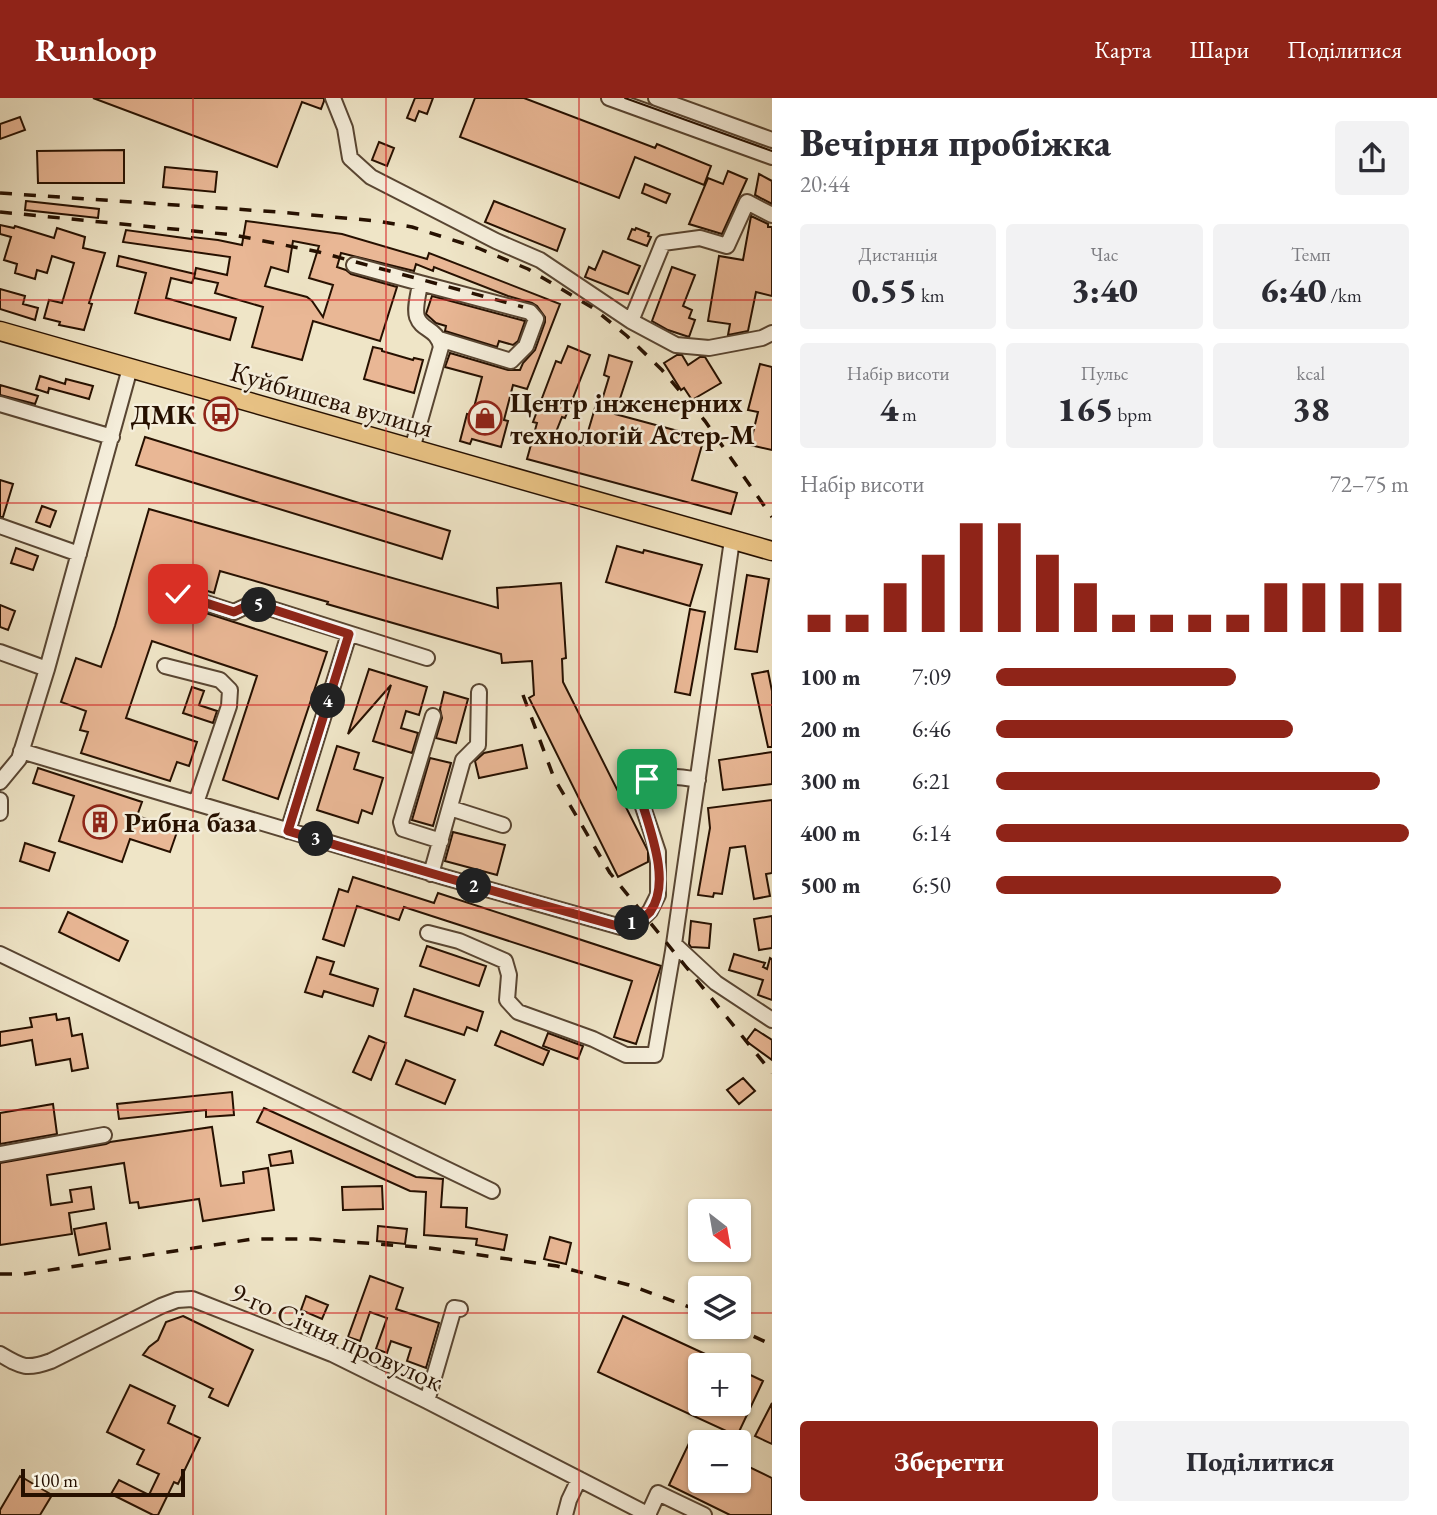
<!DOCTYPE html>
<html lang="uk">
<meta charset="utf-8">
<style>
body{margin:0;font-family:"EB Garamond",serif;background:#f2f2f3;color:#2b2b33;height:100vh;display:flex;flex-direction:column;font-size:26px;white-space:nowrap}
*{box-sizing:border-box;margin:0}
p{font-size:23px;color:#7c7c81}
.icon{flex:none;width:38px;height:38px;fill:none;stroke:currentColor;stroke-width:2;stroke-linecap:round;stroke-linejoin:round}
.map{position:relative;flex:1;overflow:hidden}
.details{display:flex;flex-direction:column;background:#fff;width:665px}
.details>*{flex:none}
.needle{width:46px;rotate:149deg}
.fabs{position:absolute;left:688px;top:1101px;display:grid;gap:14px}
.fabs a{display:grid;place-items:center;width:63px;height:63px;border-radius:7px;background:#fff;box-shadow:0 2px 5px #0004;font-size:35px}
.scale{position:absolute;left:21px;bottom:18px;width:164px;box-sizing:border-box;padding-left:7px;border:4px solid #261000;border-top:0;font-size:19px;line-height:24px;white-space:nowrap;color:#261000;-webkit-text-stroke:5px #f5eedb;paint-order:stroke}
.pin{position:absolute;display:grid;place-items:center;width:60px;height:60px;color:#fff;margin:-30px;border-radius:14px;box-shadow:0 4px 10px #0006}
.km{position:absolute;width:35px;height:35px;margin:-18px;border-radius:50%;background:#222;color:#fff;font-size:19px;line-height:35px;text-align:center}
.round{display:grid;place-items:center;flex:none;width:74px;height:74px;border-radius:7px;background:#f2f2f3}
.headline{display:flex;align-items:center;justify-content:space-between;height:119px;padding:0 28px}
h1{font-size:38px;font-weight:800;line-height:52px}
.metrics{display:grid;grid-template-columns:repeat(3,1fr);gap:10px;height:119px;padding:7px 28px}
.metrics div{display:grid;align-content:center;border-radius:7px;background:#f2f2f3;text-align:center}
.metrics b{font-size:35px;font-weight:800}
.metrics small{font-size:19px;font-weight:400}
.metrics p{font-size:19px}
.chart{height:196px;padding:14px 28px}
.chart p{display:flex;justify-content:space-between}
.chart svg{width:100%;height:126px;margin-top:7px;stroke:#8f2418;stroke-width:6}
.cta{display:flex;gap:14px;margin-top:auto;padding:14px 28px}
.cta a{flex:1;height:80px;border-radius:7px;background:#8f2418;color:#fff;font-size:28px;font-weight:800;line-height:80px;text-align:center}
.cta a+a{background:#f2f2f3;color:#2b2b33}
ul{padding:0 28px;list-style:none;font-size:23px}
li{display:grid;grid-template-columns:112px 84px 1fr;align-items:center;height:52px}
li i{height:18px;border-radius:9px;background:#8f2418}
header{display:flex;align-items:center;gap:42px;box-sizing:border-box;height:98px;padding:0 35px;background:#8f2418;color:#fff}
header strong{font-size:33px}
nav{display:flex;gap:38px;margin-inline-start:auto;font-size:24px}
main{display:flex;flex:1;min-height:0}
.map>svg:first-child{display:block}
.building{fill:#e9b795;stroke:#261000;stroke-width:2;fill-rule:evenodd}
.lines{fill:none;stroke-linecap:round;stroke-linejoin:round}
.minor-casing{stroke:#584532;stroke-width:18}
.major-casing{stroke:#261000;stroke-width:21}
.minor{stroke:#f5eedb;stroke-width:14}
.major{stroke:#e8c284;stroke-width:18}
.tram{stroke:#261000;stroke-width:2}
.rail{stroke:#261000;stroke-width:3.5;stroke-dasharray:12 12;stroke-linecap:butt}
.route-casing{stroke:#fff;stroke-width:14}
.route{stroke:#8f2418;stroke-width:9}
.grid{fill:none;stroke:#d62828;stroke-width:2;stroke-opacity:0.55}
.labels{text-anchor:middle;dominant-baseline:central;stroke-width:5;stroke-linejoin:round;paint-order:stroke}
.street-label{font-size:28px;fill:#261000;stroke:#f5eedb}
.poi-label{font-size:28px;font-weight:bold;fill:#261000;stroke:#f5eedb;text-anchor:start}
</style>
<header>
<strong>Runloop</strong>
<nav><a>Карта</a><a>Шари</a><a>Поділитися</a></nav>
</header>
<main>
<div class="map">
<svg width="772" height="1417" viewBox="0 0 772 1417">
<rect width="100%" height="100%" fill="#efe5c7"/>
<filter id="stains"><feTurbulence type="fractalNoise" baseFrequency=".00286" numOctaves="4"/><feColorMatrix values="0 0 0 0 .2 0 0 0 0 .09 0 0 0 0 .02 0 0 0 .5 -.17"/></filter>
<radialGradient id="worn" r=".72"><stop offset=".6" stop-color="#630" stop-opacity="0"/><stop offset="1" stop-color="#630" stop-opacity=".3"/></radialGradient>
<path class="building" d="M93,0H324V3L321,11L302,4L277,69Z
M415,0H433L427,16L419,13L415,23L407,20Z
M475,0H524L655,50L657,46L711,68L704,87L635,59L619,100L460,39Z
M20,19L25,32L0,41V26Z
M379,44L394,50L387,68L372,62Z
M124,52V85H38L37,53Z
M165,69L217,74L215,94L163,89Z
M728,73L747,81L722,136L689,126L708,80L723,86Z
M759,76L772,83V106L755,97Z
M645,86L670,96L666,105L642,95Z
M26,103L99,111L98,120L25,112Z
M494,103L565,131L557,153L485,124Z
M751,118L768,126V129H772V198L756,194L748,233L728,237L730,226L708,223L719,158L743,162Z
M246,123L342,136L427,161L429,155L560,206L527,291L513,287L504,322L508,323L501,349L472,341L470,346L460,343L467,316L472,317L482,279L445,269L450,255L508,272H520L523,265L535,252L545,224V219L537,208L532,205L508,198L434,169L433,173L416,166L414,173L341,155L337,169L346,172L351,176L397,189L380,243L313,223L302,262L252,249L263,209L215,195L218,185L194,180L196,170L227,177L230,159L123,144L126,132L192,141V139L218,142L242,147ZM293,143L319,148L309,180L333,187L323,219L312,203L307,199L265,188L271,169L288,174Z
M0,127L14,130L15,128L54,140L57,130L85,139L83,150L105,155L89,205L92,206L84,232L59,227L60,224L44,220L49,202L62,205L74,165L52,158L47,175L37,172L35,181L15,175L17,166L4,162L11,139L0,136Z
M636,130L649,135L648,138L651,139L647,148L628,141L632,131L635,132Z
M603,153L640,168L628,196L585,179L589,169L595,172Z
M119,158L195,176L192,185L171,180L166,200L236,220L230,242L135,215L146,175L117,168Z
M672,169L695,177L683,208L692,212L689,220L695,222L689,239L668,232L652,223Z
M0,191L25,198L23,206L38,210L35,222L0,211Z
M432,198L525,223L518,243L513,247L499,243L497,249L445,233L446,228L436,225L426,216Z
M568,248L590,257L565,320L562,319L554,339L584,347L595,310L599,312L609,279L604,277L609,257L632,264L615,316L704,340L692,382L737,395L731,416L527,361L537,325L533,324L556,263L561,265Z
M373,249L382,251V253L413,262L414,260L423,262L414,295L364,281Z
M677,257H682L688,267L700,259H705L721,285L692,302L684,290L681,292L664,265Z
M760,266L772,269V352L750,347L758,314L748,312Z
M40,278L65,286L66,281L93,288L89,301L49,290L48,295L36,291Z
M0,287L38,298L35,306L0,297Z
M145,339L450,433L442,461L136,367Z
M0,382L13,386L3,419H0Z
M42,408L56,413L50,429L36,424Z
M149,411L498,510L497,490L561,485L566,560L562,561L563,584L648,753V764L618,779L529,600L534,597L532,563L502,565L501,556L327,506L328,504L220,473L214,495L161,479L155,497L170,502L175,505L327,554L278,701L223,682L257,578L152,543L126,620L197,644L189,668L177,664L170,683L81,655L88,634L80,632L86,613L61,604L76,560L101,569L115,528Z
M617,448L643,455L644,452L702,467L690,508L606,484Z
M16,450L38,458L33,472L11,465Z
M747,477L769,481L757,554L735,551Z
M0,507L15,513L8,532L0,529Z
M690,511L705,514L690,597L675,594Z
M369,571L427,589L419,617L406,613L401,630L418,635L412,655L373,643L391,587L348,636Z
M768,573L772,593V649H768L752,576Z
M192,589L204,593L199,607L217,613L213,625L183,615Z
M444,594L468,601L456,645L436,640L442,620L440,611Z
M522,647L527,670L479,680L475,663L484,655Z
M337,648L359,655L354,671L383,680L372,716L362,712L358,725L317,712Z
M772,654V686L723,692L719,662Z
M430,660L451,665L433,728L412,722Z
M38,670L142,704L137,718L178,731L170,754L130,741L122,764L59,743L74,698L33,685Z
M772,702V775L766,776L770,798L754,801L745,748L730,750L722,796L714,795L713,799L698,797L710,730L708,710Z
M453,734L505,747L497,777L445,763Z
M25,745L55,755L49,773L20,763Z
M353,779L434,805L438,795L661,868L636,946L614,939L632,883L404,809L399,822L357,808L344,848L323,841L339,791L348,794Z
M68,814L128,843L119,863L59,834Z
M772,818V850L759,852L754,821Z
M691,823L711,826L709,850L691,849L689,846Z
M427,848L486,868L479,888L420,868Z
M734,856L765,865L763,869L767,871L770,860L772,861V902L758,897L763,882L729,872Z
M317,859L334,864L330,876L378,891L373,908L324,893L322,899L305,894Z
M414,891L483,914L477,933L467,929L464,937L405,918Z
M56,916L57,922L69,920L72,938L82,936L88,970L72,973L70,961L36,967L32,942L0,948V934L32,929L30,920Z
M755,931L772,942V962L746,943Z
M501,933L549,953L543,967L495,947Z
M548,935L583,948L578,961L543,948Z
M369,938L386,945L371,982L353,974Z
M406,962L455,982L445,1006L396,986Z
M743,980L755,993L739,1006L727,992Z
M232,994L234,1017L206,1019V1012L119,1021L117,1006Z
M53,1006L57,1036L0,1046V1015Z
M264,1010L416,1079L443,1081L441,1109L467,1110L466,1129L507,1137L504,1152L476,1147L477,1141L424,1137L426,1094L410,1093L257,1024Z
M212,1029L221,1088L244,1085L243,1074L268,1070L274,1112L203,1123L199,1101L139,1110L138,1104L130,1105L124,1065L47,1077L51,1107L72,1104L70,1092L91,1089L94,1111L69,1115L72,1136L0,1147V1065L106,1046L110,1044Z
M291,1053L293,1065L271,1068L269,1057Z
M382,1088L383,1111L343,1112L342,1089Z
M106,1125L110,1151L79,1157L74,1131Z
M378,1128L407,1131L405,1146L377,1143Z
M550,1139L571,1145L566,1166L544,1161Z
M370,1178L403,1190L396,1211L439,1225L426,1270L407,1263L411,1250L391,1243L387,1255L376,1251L387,1220L370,1214L360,1243L348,1239Z
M306,1198L328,1207L322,1221L301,1212Z
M183,1218L253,1252L228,1308L209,1299L213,1291L143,1257L149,1249L158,1242L166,1224Z
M623,1218L729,1267H700V1306H738V1271L763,1283L737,1338L598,1274Z
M130,1287L175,1308L168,1325L200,1340L178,1386L174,1384L158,1417H153L111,1396L119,1382L149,1397L159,1376L137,1366L144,1352L107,1334Z
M772,1305V1346L755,1338Z
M691,1341L700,1345V1382H738V1371L741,1365L772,1380V1417H730L669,1387Z
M20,1378L52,1397L40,1417H0V1412Z"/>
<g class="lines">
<defs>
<path id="minor" d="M333,0L345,30L350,60L371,79L496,143L540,162L631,223L676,247L709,250L762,240L772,235
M609,0L772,59
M656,0L772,42
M354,167L420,185C419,195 414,210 417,219C422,233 437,230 441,249L412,351
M420,185L530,214L536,221L526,248L511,263L439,241
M631,223L663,145L700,140L727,148L747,104L772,117
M0,306L112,339
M0,428L79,456
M178,496L234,514L253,505L427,560
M0,554L47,571
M165,568L220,582L230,592L229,608L196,705
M433,618L401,724L403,731L441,743
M21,653L444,779L621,829L644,819L650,813L658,797V754L642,706L637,687C656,676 677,678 698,682
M0,684L19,661L47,571L130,270
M0,702V715
M450,710L503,727
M288,733L349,536
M431,776L463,662L478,647L479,594
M428,835L459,843L505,863L509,877L507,902L518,914L593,941L626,957H655L673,853L732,442
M674,846L716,885L772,922
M0,856L492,1093
M0,1056L104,1037
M0,1256C22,1269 26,1272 51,1263L161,1208L177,1202L192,1201L332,1256L427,1303L649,1417
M427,1303L454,1210L460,1211
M565,1417L569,1402L579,1381
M648,1417L658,1395L704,1417"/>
<path id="major" d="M0,233L772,453"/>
</defs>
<use href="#minor" class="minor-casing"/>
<use href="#major" class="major-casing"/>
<use href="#minor" class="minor"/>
<use href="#major" class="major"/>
<path class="tram" d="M625,0L772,53"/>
<path class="rail" d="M0,95L278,114L377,123L412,129L478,150L528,171L593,210L627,238L662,272L705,323L772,419
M0,114L234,137L319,154L523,209
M523,597L554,680L610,775L772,975
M0,1176H24L253,1141H313L430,1150L557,1168L629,1187L700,1213
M732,1228L772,1247"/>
</g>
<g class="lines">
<defs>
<path id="route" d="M178,496L234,514L253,505L349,536L288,733L444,779L621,829C631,825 643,822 650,814C674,782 645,721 637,687L647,681"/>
</defs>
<use href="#route" class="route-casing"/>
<use href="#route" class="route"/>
</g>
<path class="grid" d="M193,0V1417M386,0V1417M579,0V1417M0,202H772M0,405H772M0,607H772M0,810H772M0,1012H772M0,1215H700M738,1215H772"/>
<defs>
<symbol id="bus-ring" viewBox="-11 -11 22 22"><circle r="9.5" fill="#f5eedb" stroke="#8f2418" stroke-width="1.5"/><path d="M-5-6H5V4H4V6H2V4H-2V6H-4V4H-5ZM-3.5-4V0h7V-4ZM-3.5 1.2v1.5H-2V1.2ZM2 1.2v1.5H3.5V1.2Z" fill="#8f2418"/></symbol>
<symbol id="shop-ring" viewBox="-11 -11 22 22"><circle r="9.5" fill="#f5eedb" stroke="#8f2418" stroke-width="1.5"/><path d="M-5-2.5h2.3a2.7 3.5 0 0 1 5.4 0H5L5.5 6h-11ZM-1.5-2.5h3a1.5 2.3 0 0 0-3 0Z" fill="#8f2418"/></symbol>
<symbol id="building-ring" viewBox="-11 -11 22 22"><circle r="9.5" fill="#f5eedb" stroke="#8f2418" stroke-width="1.5"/><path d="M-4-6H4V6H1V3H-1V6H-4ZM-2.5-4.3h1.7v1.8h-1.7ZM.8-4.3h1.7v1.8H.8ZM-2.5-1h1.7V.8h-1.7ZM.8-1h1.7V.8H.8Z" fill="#8f2418"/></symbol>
</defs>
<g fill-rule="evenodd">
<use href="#bus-ring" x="202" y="297" width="38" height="38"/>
<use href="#shop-ring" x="466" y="301" width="38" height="38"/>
<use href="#building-ring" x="81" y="705" width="38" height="38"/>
</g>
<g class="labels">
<g class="street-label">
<text transform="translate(332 301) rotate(16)">Куйбишева вулиця</text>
<text transform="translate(337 1238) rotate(24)">9-го Січня провулок</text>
</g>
<g class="poi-label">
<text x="510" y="304">Центр інженерних<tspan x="510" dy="32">технологій Астер-М</tspan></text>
<text x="196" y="316" text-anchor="end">ДМК</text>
<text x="124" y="724">Рибна база</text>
</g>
</g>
<rect width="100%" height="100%" filter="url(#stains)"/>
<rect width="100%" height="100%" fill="url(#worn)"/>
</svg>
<div class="fabs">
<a><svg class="needle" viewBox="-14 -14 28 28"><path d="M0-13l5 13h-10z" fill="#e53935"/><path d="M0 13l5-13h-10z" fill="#7c7c81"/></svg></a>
<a><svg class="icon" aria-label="layers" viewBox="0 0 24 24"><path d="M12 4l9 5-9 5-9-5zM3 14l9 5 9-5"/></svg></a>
<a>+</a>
<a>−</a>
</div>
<div class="scale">100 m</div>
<div class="pin" style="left:647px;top:681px;background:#1e9e55"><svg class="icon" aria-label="arrive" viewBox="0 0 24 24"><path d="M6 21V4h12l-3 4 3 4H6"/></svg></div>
<div class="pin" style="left:178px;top:496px;background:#d93025"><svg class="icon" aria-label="check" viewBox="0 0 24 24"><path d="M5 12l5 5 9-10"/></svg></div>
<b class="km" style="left:632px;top:825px">1</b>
<b class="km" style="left:474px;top:788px">2</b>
<b class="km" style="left:316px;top:741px">3</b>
<b class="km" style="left:328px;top:603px">4</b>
<b class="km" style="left:259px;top:507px">5</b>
</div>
<section class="details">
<div class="headline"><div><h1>Вечірня пробіжка</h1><p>20:44</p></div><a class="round"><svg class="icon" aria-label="share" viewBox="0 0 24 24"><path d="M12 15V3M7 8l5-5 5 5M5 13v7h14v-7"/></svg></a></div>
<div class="metrics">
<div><p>Дистанція</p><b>0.55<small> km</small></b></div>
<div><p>Час</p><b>3:40</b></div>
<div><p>Темп</p><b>6:40<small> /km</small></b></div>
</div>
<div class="metrics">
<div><p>Набір висоти</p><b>4<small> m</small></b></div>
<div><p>Пульс</p><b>165<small> bpm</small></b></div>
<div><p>kcal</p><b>38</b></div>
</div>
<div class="chart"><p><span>Набір висоти</span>72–75 m</p>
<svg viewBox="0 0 160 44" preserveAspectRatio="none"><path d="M5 44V38M15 44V38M25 44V27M35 44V17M45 44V6M55 44V6M65 44V17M75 44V27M85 44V38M95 44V38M105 44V38M115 44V38M125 44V27M135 44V27M145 44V27M155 44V27"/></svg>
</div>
<ul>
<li><b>100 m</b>7:09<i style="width:58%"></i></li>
<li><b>200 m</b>6:46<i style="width:72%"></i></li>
<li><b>300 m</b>6:21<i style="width:93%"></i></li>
<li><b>400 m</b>6:14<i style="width:100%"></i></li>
<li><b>500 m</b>6:50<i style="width:69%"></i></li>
</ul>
<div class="cta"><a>Зберегти</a><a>Поділитися</a></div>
</section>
</main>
